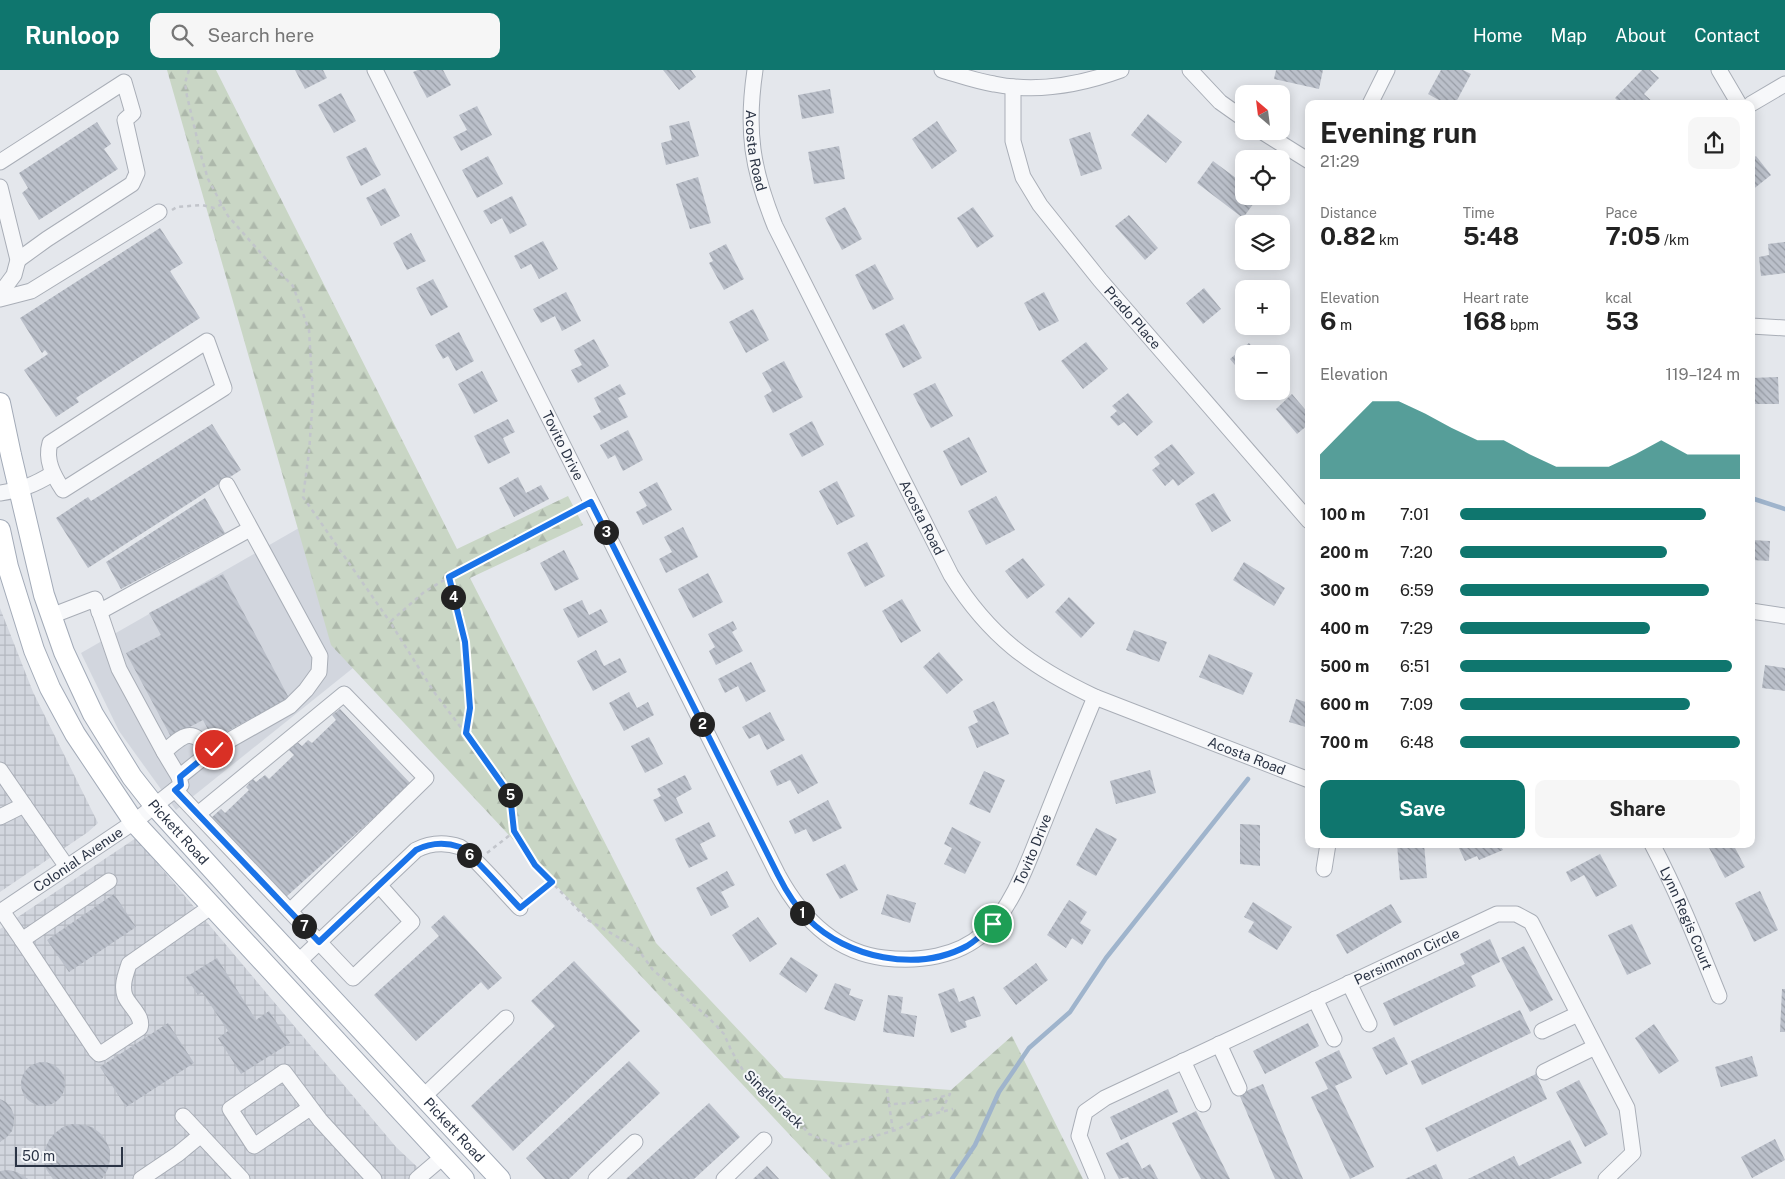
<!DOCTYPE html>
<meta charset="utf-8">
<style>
body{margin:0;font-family:"Public Sans",sans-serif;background:#f6f6f6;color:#222;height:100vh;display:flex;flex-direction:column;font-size:19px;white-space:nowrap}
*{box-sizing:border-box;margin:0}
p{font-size:16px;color:#767676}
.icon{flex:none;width:28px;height:28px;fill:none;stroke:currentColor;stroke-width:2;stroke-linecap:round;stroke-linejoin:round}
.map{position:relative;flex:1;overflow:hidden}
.drawer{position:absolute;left:1305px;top:30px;width:450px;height:748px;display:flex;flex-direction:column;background:#fff;border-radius:10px;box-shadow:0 2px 12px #0003}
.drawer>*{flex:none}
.needle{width:32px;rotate:332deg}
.tools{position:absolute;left:1235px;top:15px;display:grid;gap:10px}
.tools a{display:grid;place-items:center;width:55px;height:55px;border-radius:10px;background:#fff;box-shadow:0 2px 12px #0003;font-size:25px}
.scale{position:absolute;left:15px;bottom:12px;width:108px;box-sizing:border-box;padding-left:5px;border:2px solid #2b3445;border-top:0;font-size:14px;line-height:18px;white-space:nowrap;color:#2b3445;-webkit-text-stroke:4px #f4f6f9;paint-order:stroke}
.pin{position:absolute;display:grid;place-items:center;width:42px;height:42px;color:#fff;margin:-21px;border:2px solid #fff;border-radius:50%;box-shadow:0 1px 5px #0007}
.km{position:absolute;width:25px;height:25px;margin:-12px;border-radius:50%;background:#222;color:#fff;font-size:14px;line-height:25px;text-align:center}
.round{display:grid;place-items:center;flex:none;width:52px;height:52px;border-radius:10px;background:#f6f6f6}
.headline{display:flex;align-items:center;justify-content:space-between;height:85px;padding:0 15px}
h1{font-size:28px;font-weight:700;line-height:38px}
.metrics{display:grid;grid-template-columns:repeat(3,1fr);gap:8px;height:85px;padding:5px 15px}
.metrics div{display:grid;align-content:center}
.metrics b{font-size:25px;font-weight:700}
.metrics small{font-size:14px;font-weight:400}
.metrics p{font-size:14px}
.chart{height:140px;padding:10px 15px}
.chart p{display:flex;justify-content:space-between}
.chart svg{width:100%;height:90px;margin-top:5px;fill:#0f766e;opacity:.7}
.action{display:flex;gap:10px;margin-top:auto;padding:10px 15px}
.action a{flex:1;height:58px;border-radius:10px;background:#0f766e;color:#fff;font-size:20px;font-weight:700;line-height:58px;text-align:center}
.action a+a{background:#f6f6f6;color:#222}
ul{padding:0 15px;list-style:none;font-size:16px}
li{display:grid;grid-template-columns:80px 60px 1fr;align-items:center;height:38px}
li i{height:12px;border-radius:6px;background:#0f766e}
header{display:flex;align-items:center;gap:30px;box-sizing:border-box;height:70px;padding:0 25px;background:#0f766e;color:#fff}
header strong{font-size:24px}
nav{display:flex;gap:28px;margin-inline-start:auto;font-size:18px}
.search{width:350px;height:45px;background:#f6f6f6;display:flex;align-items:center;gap:12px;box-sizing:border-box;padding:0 18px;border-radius:10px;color:#767676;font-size:19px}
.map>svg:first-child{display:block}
.built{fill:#d2d6de}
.industrial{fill:url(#industrial-grid)}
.forest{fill:url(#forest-firs)}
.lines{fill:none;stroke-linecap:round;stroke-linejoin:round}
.stream{stroke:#9fb4cc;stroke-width:4.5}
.building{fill:url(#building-back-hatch)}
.minor-casing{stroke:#a9aeb7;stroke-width:17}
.major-casing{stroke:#a3abb8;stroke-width:22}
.path{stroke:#c2c5cb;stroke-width:2.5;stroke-dasharray:4 4;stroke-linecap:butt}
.minor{stroke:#f7f8fa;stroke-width:15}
.major{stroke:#fff;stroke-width:20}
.route-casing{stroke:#fff;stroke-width:10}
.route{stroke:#1a73e8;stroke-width:6}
.labels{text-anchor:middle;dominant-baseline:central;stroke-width:4;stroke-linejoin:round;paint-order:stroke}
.street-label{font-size:14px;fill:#2b3445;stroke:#f4f6f9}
</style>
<header>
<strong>Runloop</strong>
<div class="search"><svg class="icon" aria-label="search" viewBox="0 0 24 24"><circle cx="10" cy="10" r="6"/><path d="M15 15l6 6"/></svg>Search here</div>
<nav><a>Home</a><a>Map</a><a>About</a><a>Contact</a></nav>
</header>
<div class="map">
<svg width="1785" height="1109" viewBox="0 0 1785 1109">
<defs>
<pattern id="industrial-grid" width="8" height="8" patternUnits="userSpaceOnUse" patternTransform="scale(1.25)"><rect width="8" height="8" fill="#d2d6de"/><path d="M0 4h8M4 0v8" fill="none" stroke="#b4b8c0"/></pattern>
<pattern id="forest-firs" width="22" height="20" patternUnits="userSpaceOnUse" patternTransform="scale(1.25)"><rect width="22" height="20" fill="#c9d6c5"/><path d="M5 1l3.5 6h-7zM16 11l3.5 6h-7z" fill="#adb8ab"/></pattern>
<pattern id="building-back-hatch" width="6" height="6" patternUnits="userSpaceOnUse" patternTransform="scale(1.25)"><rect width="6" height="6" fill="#bbc0ca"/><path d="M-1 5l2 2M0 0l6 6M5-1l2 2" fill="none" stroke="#989da6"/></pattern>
</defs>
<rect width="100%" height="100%" fill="#e4e7ec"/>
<path class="built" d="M299,458L353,598L176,740L119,661L81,583Z"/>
<path class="industrial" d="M0,538L33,622L98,753L88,762L0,822Z
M136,768L396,1077L430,1109H0V859Z"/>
<path class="forest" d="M167,0H216L457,479L568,426L583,455L470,508L656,873L784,1008L951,1020L1012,966L1083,1109H831L331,575Z"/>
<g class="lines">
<path class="stream" d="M1751,428L1785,439
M952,1109L975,1075L999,1022L1029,978L1070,942L1106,888L1248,709"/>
</g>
<path class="building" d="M295,0H323L327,8L305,19Z
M418,0H443L451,15L427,28L413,2Z
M663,0H691L696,7L679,20Z
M1276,0H1323L1319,19L1274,9Z
M1441,0H1463L1471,4L1455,34H1446L1428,24Z
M1642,0H1650L1659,8L1644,24L1655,34H1621L1615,28Z
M830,19L834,43L802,49L798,25Z
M341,23L356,51L334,63L318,35Z
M477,36L492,65L461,81L453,67L467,60L459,45Z
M1148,44L1182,72L1166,93L1131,65Z
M689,51L699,86L666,95L661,73L672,70L669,56Z
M937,51L957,81L932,99L912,69Z
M97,52L111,74L104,79L118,99L39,150L22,123L28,118L19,103Z
M1090,62L1102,99L1081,106L1069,69Z
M839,76L845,109L814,114L808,82Z
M366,77L381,105L361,116L346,87Z
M488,86L503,114L477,128L462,100Z
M1756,86L1771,105L1751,121V89Z
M1213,91L1244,114V126H1259L1243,148L1197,113Z
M698,107L711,153L690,159L676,114Z
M385,118L400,146L381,156L366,128Z
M512,126L527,155L510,164L502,148L491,154L483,141Z
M845,137L862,169L842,180L825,148Z
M973,137L994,166L977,178L957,148Z
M1129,145L1158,178L1145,190L1115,156Z
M160,158L183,193L170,201L200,248L76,328L79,332L56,347L24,300L48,284L45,280L42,283L20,248Z
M411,163L426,191L407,200L393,173Z
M543,171L558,199L539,209L531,194L521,199L514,186Z
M1785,172V203L1761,206L1759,187L1769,185L1768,174Z
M726,174L744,209L724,220L709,193L713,191L709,183Z
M875,194L894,229L873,240L855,205Z
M433,209L448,237L431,246L416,218Z
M1204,218L1221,239L1203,254L1186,233Z
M566,222L581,251L562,261L555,246L541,253L533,239Z
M1044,222L1059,251L1039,261L1024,233Z
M753,239L769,270L746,283L729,252Z
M904,254L922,288L903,298L885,264Z
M459,262L474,291L456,301L448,286L443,289L435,275Z
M594,269L609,296L578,313L571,300L582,295L574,280Z
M1086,272L1108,299L1083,319L1061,291Z
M1249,273L1258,284H1244V306L1230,289Z
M784,291L803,327L773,343L764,326L772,321L762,303Z
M482,301L498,331L474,344L458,314Z
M1778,307L1779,334H1753V345H1751V308Z
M935,313L953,346L931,358L913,324Z
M620,314L626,324L618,328L628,347L601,360L593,346L601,342L594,328Z
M1128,323L1153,352L1137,366L1124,352L1118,356L1110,347L1117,341L1112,336Z
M1292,324L1309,344V354L1297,364L1276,339Z
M508,349L515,362L503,368L510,383L488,394L474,366Z
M812,351L824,375L802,387L789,364Z
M212,354L241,400L88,498L56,448L88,427L91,431Z
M628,360L643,390L623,401L615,385L608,389L600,375Z
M969,367L987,402L961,416L943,381Z
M1172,374L1195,403L1178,416L1173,409L1165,416L1152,400L1160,394L1154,387Z
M518,407L526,423L541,415L549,429L514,447L499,418Z
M837,411L855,446L837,455L819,421Z
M657,412L672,440L643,455L636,442L647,436L639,422Z
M1214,423L1231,451L1212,462L1195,434Z
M996,426L1015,460L986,475L968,441Z
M205,428L225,463L121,519L106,492Z
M683,457L698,487L666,503L659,489L672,482L664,467Z
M1751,470L1770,471L1769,491L1751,490Z
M867,472L885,506L865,517L847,483Z
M564,480L579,509L555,521L540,493Z
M1023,488L1045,515L1027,529L1005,501Z
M1244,492L1285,518L1274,536L1233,510Z
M708,503L723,532L693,548L678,519Z
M223,504L289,628L213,669L203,650L171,667L126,583L161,565L149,543Z
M1069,527L1095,553L1081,568L1055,542Z
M902,529L921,561L901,573L882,541Z
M582,530L589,545L601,539L608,552L578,568L563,539Z
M733,551L737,559L732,562L743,581L716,595L709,581L715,577L708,564Z
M1134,560L1167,572L1159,592L1126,580Z
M596,580L604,596L620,588L627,602L593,621L577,591Z
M939,582L963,610L947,624L923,597Z
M1209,584L1253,603L1243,625L1199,607Z
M751,592L766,621L746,632L738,616L725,623L718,609Z
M1765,595L1785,598V621L1762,618Z
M629,622L637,638L648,632L654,645L624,661L609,633Z
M1296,629L1309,633V658L1289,652Z
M994,631L1009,664L977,678L968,657L978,652L973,641Z
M340,639L411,714L286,827L211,748L221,739L225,743L249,720L246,717L253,709L256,712L265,705L269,709L294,685L288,679L296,671L302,676L308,670L312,673L336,650L332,645Z
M770,642L785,670L767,680L759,664L749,669L742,657Z
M649,667L663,694L645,703L631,676Z
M802,684L818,713L798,724L790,710L777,716L770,701Z
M1150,700L1156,723L1116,734L1110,711Z
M984,701L1005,710L990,743L969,734Z
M685,705L692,719L676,728L683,743L665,752L653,730L661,726L657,719Z
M828,730L842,758L813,772L806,759L795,764L789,751Z
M709,752L716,766L700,774L708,789L689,798L675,769Z
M1240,754L1260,755V796L1240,794Z
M952,757L981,772L965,804L944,794L952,778L944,774Z
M1096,758L1117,769L1096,806L1076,795Z
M1397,774H1424L1427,808L1400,810Z
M1457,774H1500L1503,780L1479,790L1477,786L1465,791Z
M1707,774H1733L1745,797L1725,808Z
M1600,784L1617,816L1596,827L1584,805L1571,812L1566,802Z
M845,794L858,820L840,829L826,804Z
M727,801L735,815L721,822L729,837L711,846L696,818Z
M1760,821L1778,860L1754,872L1735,833Z
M114,824L136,857L69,902L47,870Z
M887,824L916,833L910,853L881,844Z
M1069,830L1087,842L1080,853L1091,860L1082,875L1072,868L1066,878L1047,865Z
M1253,832L1292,857L1277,880L1248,862L1254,852L1244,847Z
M1391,834L1402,852L1347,884L1336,865Z
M444,845L502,908L488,920L481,912L416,971L374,925L439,866L431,857Z
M758,847L777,874L750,892L732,865Z
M1632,854L1651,894L1627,905L1608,865Z
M1490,869L1500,892L1471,906L1476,916L1394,956L1383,933L1465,894L1460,884Z
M1524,876L1553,930L1530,942L1501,888Z
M791,887L818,905L806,923L779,904Z
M217,888L256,950L269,941L290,973L241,1004L218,968L228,961L202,922L198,925L186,907Z
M574,891L640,961L513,1081L471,1036L555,956L531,931Z
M1036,893L1048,910L1016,935L1003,918Z
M835,913L851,919L849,925L863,930L855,951L824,939Z
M954,918L959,932L974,926L981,946L965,951L967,957L951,963L938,924Z
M1782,919H1785V962H1780Z
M888,925L903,927L901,943L917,946L914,967L883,962Z
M1520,940L1531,963L1422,1015L1411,991Z
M168,953L194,993L126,1037L100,997Z
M1308,953L1319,976L1265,1004L1253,981Z
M1654,954L1679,991L1659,1004L1635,968Z
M1394,967L1408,994L1386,1005L1372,978Z
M1339,980L1352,1008L1335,1016L1374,1097L1350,1109L1311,1027L1328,1019L1315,992Z
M1752,986L1758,1006L1721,1017L1715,997Z
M629,991L660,1023L569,1109H545L526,1088Z
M21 1014a22 22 0 1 1 44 0a22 22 0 1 1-44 0Z
M1536,1004L1547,1029L1437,1082L1425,1058Z
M1579,1010L1608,1064L1585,1077L1556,1022Z
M1263,1014L1303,1109H1275L1239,1024Z
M1168,1019L1178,1042L1121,1070L1110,1047Z
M0,1029L6,1032L11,1038L14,1045V1053L12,1061L7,1067L0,1072Z
M709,1033L740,1067L694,1109H626Z
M1196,1041L1230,1109H1201L1172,1053Z
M73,1054L83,1055L92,1057L100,1063L106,1071L110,1080V1090L108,1099L102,1109H53L46,1099L44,1089L45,1079L49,1070L55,1063L63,1057Z
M1775,1069L1785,1090L1752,1108L1741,1087Z
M1570,1070L1582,1093L1549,1109H1468L1514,1086L1519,1096Z
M1128,1072L1142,1099L1150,1094L1158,1109H1129L1128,1107L1119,1109L1106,1083Z
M1436,1094L1443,1109H1405Z
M767,1096L779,1109H753Z
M8,1100L17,1102L28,1109H0V1101Z"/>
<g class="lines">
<defs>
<g id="minor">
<path id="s1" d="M375,0L778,805C801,847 834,882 884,888C919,892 957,887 984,863C1014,837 1030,786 1045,750C1061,709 1078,668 1095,627"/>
<path id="s2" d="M755,0C746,61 752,99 775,156L951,505C989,566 1031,597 1095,627L1309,710"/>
<path d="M942,0C959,5 976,11 994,14C1037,23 1080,15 1121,0"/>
<path d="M1190,0L1220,32L1244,49"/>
<path d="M1719,0L1739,34"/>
<path id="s3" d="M1013,17V71L1023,107L1040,135L1100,210L1309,451"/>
<path d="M1370,34L1387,0"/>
<path d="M1751,34L1785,14"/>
<path d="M1261,61L1309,91"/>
<path d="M0,92L124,12L133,43L125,50L137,103L132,114L47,169L18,190"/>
<path d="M0,117L18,190L14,205L0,224"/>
<path d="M0,229L31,221L159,142"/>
<path d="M1751,256L1785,258"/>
<path d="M207,271L224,318L63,420C53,405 45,390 50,373Z"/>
<path d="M0,423C21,420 34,415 52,404"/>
<path d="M1751,541L1785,546"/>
<path d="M99,542L250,459"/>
<path d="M51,546L95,529L119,599L164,682L179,707"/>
<path d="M164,682C184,664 193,656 210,683"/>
<path d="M0,700L24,735"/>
<path d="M175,720L353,908L412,852L379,815"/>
<path d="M198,744L344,624L426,708L290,841"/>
<path d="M0,747L24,735L67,797"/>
<path id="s4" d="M1652,774C1678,823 1698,874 1719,926"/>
<path d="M1324,799L1328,774"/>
<path d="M2,841L22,870L109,811"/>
<path id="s5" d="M0,842L134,752L181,715L179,707L214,679L290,636L306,620L319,602L320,586L227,415"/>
<path d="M22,870L96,981L99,984L102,983L140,958C144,946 129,936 125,926C121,915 126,904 129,894L212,836"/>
<path d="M298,892L416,780C430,773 445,772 460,777C469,781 510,828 520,838"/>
<path d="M1349,913L1369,954"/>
<path d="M1315,929L1334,969"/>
<path d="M1542,961L1578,944"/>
<path d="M1219,974L1239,1018"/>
<path d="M1183,991L1203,1034"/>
<path d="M1544,1002L1595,977"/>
<path d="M424,1026L506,948"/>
<path d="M310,1038L254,1076L230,1039L284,1002L320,1050L374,1109"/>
<path d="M183,1046L242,1109"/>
<path d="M141,1109L178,1084L201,1065"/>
<path d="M417,1109L444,1086"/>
<path d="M596,1109L635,1072"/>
<path d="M724,1109L764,1070"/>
<path id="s6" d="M1097,1109L1079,1066L1085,1042L1105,1028L1497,844H1516L1531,852L1627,1038L1633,1083L1606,1109"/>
</g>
<g id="major">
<path id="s7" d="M0,333L11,385L44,525L64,582L93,644L132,707L154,735L242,832L500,1109"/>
<path d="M0,460L8,497L34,580L50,618L75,664L134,752L464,1109"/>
</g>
</defs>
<use href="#minor" class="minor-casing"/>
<use href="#major" class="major-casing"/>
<path class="path" d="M189,0L185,13L187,26L202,89L208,109L228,146L267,190L293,216L309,260L313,327L309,382L303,427L390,552
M172,140L177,137L202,135L214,138L222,134
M579,439L461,500L424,522L390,552L434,622L487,692L510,725L515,761L535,795L588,850L637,878L653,900L709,948L724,964L731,980L744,1002L758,1015L777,1028L788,1039L809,1064L840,1076L896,1060L925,1046L953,1039
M449,508L465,572L470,638L466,663
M487,783L515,761
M531,830L552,813
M887,1019L889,1034
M893,1061L889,1034C906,1034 918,1032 935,1029C940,1028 945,1025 950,1024L940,1043"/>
<use href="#minor" class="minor"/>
<use href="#major" class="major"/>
</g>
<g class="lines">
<defs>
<path id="route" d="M214,679L180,707L181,715L175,720L319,872L416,780C430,773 445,772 460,777C469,780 510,828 520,838L552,812L535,795L514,761L510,725L466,663L470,638L465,572L449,507L591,432L778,805C786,821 795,836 808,849C847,888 917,903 967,876C977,870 985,862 993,854"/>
</defs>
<use href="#route" class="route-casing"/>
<use href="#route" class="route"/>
</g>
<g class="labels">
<g class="street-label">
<text stroke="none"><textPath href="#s2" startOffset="81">Acosta Road</textPath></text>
<text stroke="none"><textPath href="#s3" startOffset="270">Prado Place</textPath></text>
<text stroke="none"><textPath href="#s1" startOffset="420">Tovito Drive</textPath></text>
<text stroke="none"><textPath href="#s2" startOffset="486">Acosta Road</textPath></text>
<text stroke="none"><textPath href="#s2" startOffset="905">Acosta Road</textPath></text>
<text stroke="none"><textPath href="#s7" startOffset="472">Pickett Road</textPath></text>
<text stroke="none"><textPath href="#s1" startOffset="1244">Tovito Drive</textPath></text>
<text stroke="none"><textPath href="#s5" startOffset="94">Colonial Avenue</textPath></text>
<text stroke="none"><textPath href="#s4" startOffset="82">Lynn Regis Court</textPath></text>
<text stroke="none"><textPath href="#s6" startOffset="429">Persimmon Circle</textPath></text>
<text transform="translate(774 1029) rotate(44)">SingleTrack</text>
<text stroke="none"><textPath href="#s7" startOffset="878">Pickett Road</textPath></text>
</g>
</g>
</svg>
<div class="tools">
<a><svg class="needle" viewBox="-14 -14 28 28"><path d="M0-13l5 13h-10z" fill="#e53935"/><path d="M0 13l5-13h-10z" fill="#767676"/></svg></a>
<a><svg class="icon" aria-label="locate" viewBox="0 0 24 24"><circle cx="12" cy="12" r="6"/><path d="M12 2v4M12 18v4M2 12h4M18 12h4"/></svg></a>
<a><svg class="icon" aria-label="layers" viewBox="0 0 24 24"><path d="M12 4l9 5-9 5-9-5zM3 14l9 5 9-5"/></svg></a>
<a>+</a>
<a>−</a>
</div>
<div class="scale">50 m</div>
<div class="pin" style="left:993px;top:854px;background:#1e9e55"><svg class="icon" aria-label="arrive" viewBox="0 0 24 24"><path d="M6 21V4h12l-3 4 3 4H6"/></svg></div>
<div class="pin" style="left:214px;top:679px;background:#d93025"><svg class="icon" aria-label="check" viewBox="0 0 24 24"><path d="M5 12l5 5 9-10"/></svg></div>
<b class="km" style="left:802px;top:843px">1</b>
<b class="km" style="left:702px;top:654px">2</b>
<b class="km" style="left:606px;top:462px">3</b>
<b class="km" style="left:453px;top:527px">4</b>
<b class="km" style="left:510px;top:725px">5</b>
<b class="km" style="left:469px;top:785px">6</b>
<b class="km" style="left:304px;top:856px">7</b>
<section class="drawer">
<div class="headline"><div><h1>Evening run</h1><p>21:29</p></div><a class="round"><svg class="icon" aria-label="share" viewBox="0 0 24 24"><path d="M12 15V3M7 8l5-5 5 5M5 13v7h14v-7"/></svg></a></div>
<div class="metrics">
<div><p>Distance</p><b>0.82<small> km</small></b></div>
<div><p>Time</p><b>5:48</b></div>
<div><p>Pace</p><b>7:05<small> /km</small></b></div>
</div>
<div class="metrics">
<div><p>Elevation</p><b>6<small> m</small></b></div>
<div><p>Heart rate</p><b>168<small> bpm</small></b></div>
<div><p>kcal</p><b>53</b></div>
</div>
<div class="chart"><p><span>Elevation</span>119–124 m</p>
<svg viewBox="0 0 160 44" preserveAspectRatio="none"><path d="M0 44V32L10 19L20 6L30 6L40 12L50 19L60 25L70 25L80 32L90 38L100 38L110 38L120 32L130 25L140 32L150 32L160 32V44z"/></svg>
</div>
<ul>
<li><b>100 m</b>7:01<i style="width:88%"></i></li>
<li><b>200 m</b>7:20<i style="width:74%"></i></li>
<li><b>300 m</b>6:59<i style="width:89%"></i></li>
<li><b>400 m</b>7:29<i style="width:68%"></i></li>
<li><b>500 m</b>6:51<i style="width:97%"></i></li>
<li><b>600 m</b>7:09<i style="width:82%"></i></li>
<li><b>700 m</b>6:48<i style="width:100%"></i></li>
</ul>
<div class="action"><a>Save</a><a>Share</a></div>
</section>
</div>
